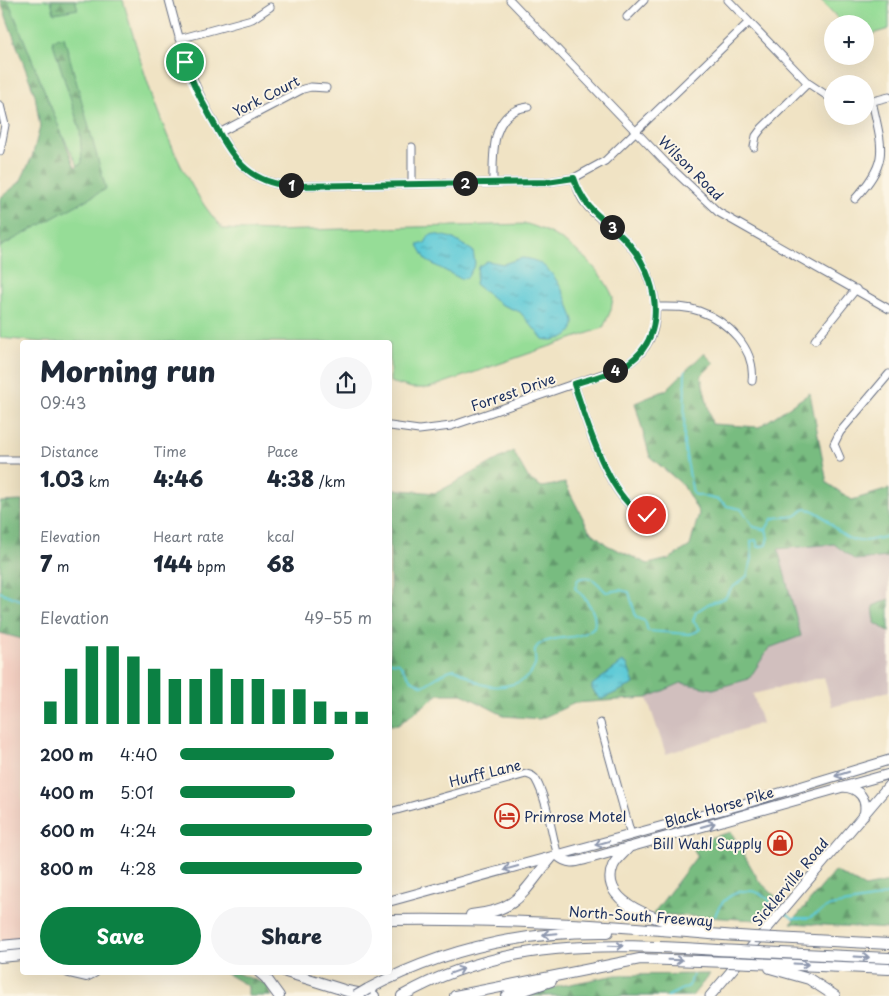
<!DOCTYPE html>
<meta charset="utf-8">
<style>
body{margin:0;font-family:"Playpen Sans",sans-serif;background:#f6f6f7;color:#1f2937;height:100vh;display:flex;flex-direction:column;font-size:19px;white-space:nowrap}
*{box-sizing:border-box;margin:0}
p{font-size:16px;color:#747a83}
.icon{flex:none;width:28px;height:28px;fill:none;stroke:currentColor;stroke-width:2;stroke-linecap:round;stroke-linejoin:round}
.map{position:relative;flex:1;overflow:hidden}
.drawer{position:absolute;left:20px;top:340px;width:372px;height:635px;display:flex;flex-direction:column;background:#fff;border-radius:5px;box-shadow:0 5px 20px #0002}
.drawer>*{flex:none}
.buttons{position:absolute;left:824px;top:15px;display:grid;gap:10px}
.buttons a{display:grid;place-items:center;width:50px;height:50px;border-radius:50%;background:#fff;box-shadow:0 5px 20px #0002;font-size:25px}
.pin{position:absolute;display:grid;place-items:center;width:42px;height:42px;color:#fff;margin:-21px;border:2px solid #fff;border-radius:50%;box-shadow:0 1px 5px #0007}
.km{position:absolute;width:25px;height:25px;margin:-12px;border-radius:50%;background:#222;color:#fff;font-size:14px;line-height:25px;text-align:center}
.round{display:grid;place-items:center;flex:none;width:52px;height:52px;border-radius:26px;background:#f6f6f7}
.summary{display:flex;align-items:center;justify-content:space-between;height:85px;padding:0 20px}
h1{font-size:28px;font-weight:800;line-height:38px}
.stats{display:grid;grid-template-columns:repeat(3,1fr);gap:8px;height:85px;padding:5px 20px}
.stats div{display:grid;align-content:center}
.stats b{font-size:21px;font-weight:800}
.stats small{font-size:14px;font-weight:400}
.stats p{font-size:14px}
.chart{height:140px;padding:10px 20px}
.chart p{display:flex;justify-content:space-between}
.chart svg{width:100%;height:90px;margin-top:5px;stroke:#0b8043;stroke-width:6}
.button{display:flex;gap:10px;margin-top:auto;padding:10px 20px}
.button a{flex:1;height:58px;border-radius:30px;background:#0b8043;color:#fff;font-size:20px;font-weight:800;line-height:58px;text-align:center}
.button a+a{background:#f6f6f7;color:#1f2937}
ul{padding:0 20px;list-style:none;font-size:16px}
li{display:grid;grid-template-columns:80px 60px 1fr;align-items:center;height:38px}
li i{height:12px;border-radius:6px;background:#0b8043}
.map>svg:first-child{display:block}
.built{fill:#f6d2c4}
.industrial{fill:#d1bfbe}
.grass{fill:#96dd97;stroke:#58867a}
.forest{fill:url(#forest-firs);stroke:#4a766f}
.water{fill:url(#water-ripples);stroke:#3c7c9a}
.lines{fill:none;stroke-linecap:round;stroke-linejoin:round}
.stream{stroke:#5ecad7;stroke-width:2}
.minor-casing{stroke:#666e82;stroke-width:9}
.major-casing{stroke:#666e82;stroke-width:11}
.highway-casing{stroke:#666e82;stroke-width:12}
.minor{stroke:#fff;stroke-width:7}
.major{stroke:#fff;stroke-width:9}
.highway{stroke:#fff;stroke-width:10}
.highway-bridge-casing{stroke:#666e82;stroke-width:12;stroke-linecap:butt}
.highway-bridge{stroke:#fff;stroke-width:10}
.oneway{stroke:#8d97ae}
.route-casing{stroke:#fff;stroke-width:10}
.route{stroke:#0b8043;stroke-width:6}
.labels{text-anchor:middle;dominant-baseline:central;stroke-width:4;stroke-linejoin:round;paint-order:stroke}
.street-label{font-size:14px;fill:#1b2f5e;stroke:#fcf5e5}
.poi-label{font-size:14px;fill:#1b2f5e;stroke:#fcf5e5;text-anchor:start}
</style>
<div class="map">
<svg width="889" height="996" viewBox="0 0 889 996">
<defs>
<pattern id="forest-firs" width="22" height="20" patternUnits="userSpaceOnUse" patternTransform="scale(1.25)"><rect width="22" height="20" fill="#78bc80"/><path d="M5 1l3.5 6h-7zM16 11l3.5 6h-7z" fill="#62996c"/></pattern>
<pattern id="water-ripples" width="26" height="14" patternUnits="userSpaceOnUse" patternTransform="scale(1.25)"><rect width="26" height="14" fill="#5ecad7"/><path d="M2 4q2-2 4 0t4 0M15 11q2-2 4 0t4 0" fill="none" stroke="#4da4b2"/></pattern>
</defs>
<rect width="100%" height="100%" fill="#fcf5e5"/>
<filter id="ink" filterUnits="userSpaceOnUse"><feTurbulence type="fractalNoise" baseFrequency=".02" numOctaves="2"/><feDisplacementMap in="SourceGraphic" scale="10" xChannelSelector="R" yChannelSelector="G"/><feConvolveMatrix kernelMatrix="1 2 1 2 8 2 1 2 1" color-interpolation-filters="sRGB"/></filter>
<filter id="wash" filterUnits="userSpaceOnUse"><feTurbulence type="fractalNoise" baseFrequency=".0096" numOctaves="4" result="noise"/><feDisplacementMap in="SourceGraphic" scale="20" xChannelSelector="R" yChannelSelector="G"/><feGaussianBlur stdDeviation="1.12" result="paint"/><feColorMatrix in="noise" values="0 0 0 0 0 0 0 0 0 0 0 0 0 0 0 0 0 1.4 0 .05"/><feComposite in="paint" operator="in"/></filter>
<g filter="url(#wash)">
<rect width="100%" height="100%" fill="#f0e3c4"/>
<path class="built" d="M0,633L22,639V944L0,946Z"/>
<path class="industrial" d="M834,544L855,560L889,557V599L873,606L875,623L889,632V691L832,707L824,677L753,694L762,723L666,754L647,698L681,683L713,689L748,679L769,648L801,636L777,549Z"/>
<path class="grass" d="M8,0H123C144,74 171,172 223,229L271,231L527,224C562,234 599,264 613,297L611,310L603,328L429,388H412L390,382V342H41L0,338V247L11,241L83,176L60,130Z
M821,0H889V29L865,36V24H843Z"/>
<path class="forest" d="M0,0H8L75,167L82,163L80,130L52,40L64,37L106,189L0,247V198L20,182L32,157L40,127L35,95Z
M51,0H75L78,9L54,13Z
M704,353L714,363L701,376L712,424L759,427L810,393L827,483L852,500L889,489V557L855,560L834,544L778,549L801,636L769,648L749,679L713,689L681,683L647,698L575,703L540,719L505,716L462,694H439L398,725H390V489L436,493L513,451L529,479L542,487L565,483L589,530L607,545L648,564L669,559L690,546L699,513L683,485L650,457L635,403L666,390Z
M22,501V639L0,633V502Z
M889,599V632L875,623L873,606Z
M731,832L759,881L777,898L757,920L653,914L697,856L691,843Z
M835,871L865,887L889,882V929L791,923Z
M225,973H236L266,984L272,996H248V986Z
M710,974L692,996H529L560,986L616,975Z"/>
<path class="water" d="M434,234L452,238L473,251L475,264L467,278L461,279L427,261L418,245L425,243L429,236Z
M522,258C549,259 562,287 570,309C571,314 575,319 574,324C573,338 554,342 543,339L520,312L500,304L475,284L478,267L487,261L503,264Z
M623,662L627,664L634,684L602,699L599,698L592,689V685Z"/>
<g class="lines">
<path class="stream" d="M685,371L684,444L693,494L719,500L727,506L741,509L754,527L766,530
M0,592L22,601
M390,662L399,663L411,680L423,686L447,671L454,669C464,672 472,680 481,684C498,690 529,685 535,665C537,658 531,649 540,644C557,634 578,642 594,627C598,613 585,597 575,588L578,579C594,574 596,583 606,592L620,590L629,592L636,617L645,621L648,631L689,634L696,632L700,629L693,621L696,612L708,604L725,598L732,588L747,576L752,559L751,541L756,540L758,547L766,545L768,537L766,529L772,519C780,516 787,518 795,516C801,514 801,508 807,509C828,512 836,539 859,541C868,542 880,538 889,536
M785,913L793,918H809L830,906L872,899L889,893
M715,916C721,897 741,885 761,894C768,898 773,904 779,909
M668,996L689,986L693,975"/>
</g>
</g>
<g filter="url(#ink)">
<g class="lines">
<defs>
<path id="minor" d="M169,0C181,46 189,77 212,119C232,157 247,184 293,186L547,182L574,178L605,161L749,22
M510,0L666,163L718,212L889,309
M728,0L808,83L832,99
M627,17L644,0
M179,39L252,19L270,7
M865,103L889,97
M0,105L5,125L0,151
M219,133L303,89L311,87L326,88
M754,147L756,136L762,128L808,83
M493,183C493,155 490,111 528,107
M412,184V147
M855,199C889,161 883,151 872,101
M655,307C670,307 685,306 699,311C728,321 756,349 752,381
M815,340L856,289
M574,384C585,417 610,507 647,515
M390,426L419,430L451,426L617,369C635,362 650,346 654,327C661,291 642,254 616,231C606,222 592,214 585,203C579,196 577,186 574,178
M840,458L834,444L840,432L889,374
M0,460H22
M600,723L631,835
M390,812L526,774C531,775 534,776 536,780C548,802 551,832 558,856"/>
<path id="major" d="M843,787C859,788 868,799 864,815
M558,856C569,866 578,861 591,858L889,774
M390,901L740,805L889,760
M710,996L889,785"/>
<path id="highway" d="M628,848C623,854 616,859 613,866C595,908 677,925 703,930
M471,915C520,910 522,892 551,858
M390,920C457,919 524,921 591,925C646,928 700,934 754,937
M775,938L889,944
M0,946L22,944
M760,952L889,958
M0,957L22,955
M752,963L889,969
M770,968L809,979L835,996
M69,972L86,976L94,972
M259,972L266,978L279,996
M286,972L347,991L374,996
M368,989C443,949 522,931 608,932
M402,996C511,934 620,945 739,951
M455,996L640,959L729,962
M507,996L551,981"/>
</defs>
<use href="#minor" class="minor-casing"/>
<use href="#major" class="major-casing"/>
<use href="#highway" class="highway-casing"/>
<use href="#minor" class="minor"/>
<use href="#major" class="major"/>
<use href="#highway" class="highway"/>
<defs>
<path id="highway-bridge" d="M754,937L775,938
M739,951L760,952
M729,962L752,963
M356,996L368,989"/>
</defs>
<use href="#highway-bridge" class="highway-bridge-casing"/>
<use href="#highway-bridge" class="highway-bridge"/>
</g>
<defs><path id="oneway-shaft" d="M-6 0H5M1.5-3L5.5 0L1.5 3" fill="none" stroke-width="1.6" stroke-linecap="round" stroke-linejoin="round" transform="scale(1.25)"/></defs>
<g class="oneway">
<use href="#oneway-shaft" transform="translate(842 774) rotate(163)"/>
<use href="#oneway-shaft" transform="translate(708 825) rotate(-16)"/>
<use href="#oneway-shaft" transform="translate(602 843) rotate(164)"/>
<use href="#oneway-shaft" transform="translate(511 868) rotate(165)"/>
<use href="#oneway-shaft" transform="translate(550 934) rotate(175)"/>
<use href="#oneway-shaft" transform="translate(616 946) rotate(2)"/>
<use href="#oneway-shaft" transform="translate(862 957) rotate(3)"/>
<use href="#oneway-shaft" transform="translate(675 960) rotate(2)"/>
<use href="#oneway-shaft" transform="translate(801 964) rotate(3)"/>
<use href="#oneway-shaft" transform="translate(457 971) rotate(-20)"/>
</g>
</g>
<g class="lines" filter="url(#ink)">
<defs>
<path id="route" d="M185,62C192,82 201,100 211,118C231,155 246,184 294,186L547,182L574,178C586,215 606,217 629,244C657,276 669,333 630,362C615,374 592,378 574,384C585,417 611,507 647,515"/>
</defs>
<use href="#route" class="route-casing"/>
<use href="#route" class="route"/>
</g>
<defs>
<symbol id="hotel-ring" viewBox="-11 -11 22 22"><circle r="9.5" fill="#fcf5e5" stroke="#c8321e" stroke-width="1.5"/><path d="M-6-4.5h1.5V1H6V5H4.5V3h-9V5H-6ZM-4 0a1.8 1.8 0 1 1 3.6 0ZM.5 0V-2.5h3Q6-2.5 6 0Z" fill="#c8321e"/></symbol>
<symbol id="shop-ring" viewBox="-11 -11 22 22"><circle r="9.5" fill="#fcf5e5" stroke="#c8321e" stroke-width="1.5"/><path d="M-5-2.5h2.3a2.7 3.5 0 0 1 5.4 0H5L5.5 6h-11ZM-1.5-2.5h3a1.5 2.3 0 0 0-3 0Z" fill="#c8321e"/></symbol>
</defs>
<g fill-rule="evenodd">
<use href="#hotel-ring" x="493" y="802" width="28" height="28"/>
<use href="#shop-ring" x="766" y="829" width="28" height="28"/>
</g>
<g class="labels">
<g class="street-label">
<text transform="translate(266 96) rotate(-27)">York Court</text>
<text transform="translate(691 168) rotate(45)">Wilson Road</text>
<text transform="translate(513 392) rotate(-19)">Forrest Drive</text>
<text transform="translate(485 773) rotate(-14)">Hurff Lane</text>
<text transform="translate(719 807) rotate(-16)">Black Horse Pike</text>
<text transform="translate(790 882) rotate(-50)">Sicklerville Road</text>
<text transform="translate(641 916) rotate(4)">North-South Freeway</text>
</g>
<g class="poi-label">
<text x="524" y="816">Primrose Motel</text>
<text x="762" y="843" text-anchor="end">Bill Wahl Supply</text>
</g>
</g>
</svg>
<div class="buttons">
<a>+</a>
<a>−</a>
</div>
<div class="pin" style="left:185px;top:62px;background:#1e9e55"><svg class="icon" aria-label="arrive" viewBox="0 0 24 24"><path d="M6 21V4h12l-3 4 3 4H6"/></svg></div>
<div class="pin" style="left:647px;top:515px;background:#d93025"><svg class="icon" aria-label="check" viewBox="0 0 24 24"><path d="M5 12l5 5 9-10"/></svg></div>
<b class="km" style="left:291px;top:185px">1</b>
<b class="km" style="left:465px;top:183px">2</b>
<b class="km" style="left:612px;top:227px">3</b>
<b class="km" style="left:615px;top:370px">4</b>
<section class="drawer">
<div class="summary"><div><h1>Morning run</h1><p>09:43</p></div><a class="round"><svg class="icon" aria-label="share" viewBox="0 0 24 24"><path d="M12 15V3M7 8l5-5 5 5M5 13v7h14v-7"/></svg></a></div>
<div class="stats">
<div><p>Distance</p><b>1.03<small> km</small></b></div>
<div><p>Time</p><b>4:46</b></div>
<div><p>Pace</p><b>4:38<small> /km</small></b></div>
</div>
<div class="stats">
<div><p>Elevation</p><b>7<small> m</small></b></div>
<div><p>Heart rate</p><b>144<small> bpm</small></b></div>
<div><p>kcal</p><b>68</b></div>
</div>
<div class="chart"><p><span>Elevation</span>49–55 m</p>
<svg viewBox="0 0 160 44" preserveAspectRatio="none"><path d="M5 44V33M15 44V17M25 44V6M35 44V6M45 44V11M55 44V17M65 44V22M75 44V22M85 44V17M95 44V22M105 44V22M115 44V27M125 44V27M135 44V33M145 44V38M155 44V38"/></svg>
</div>
<ul>
<li><b>200 m</b>4:40<i style="width:80%"></i></li>
<li><b>400 m</b>5:01<i style="width:60%"></i></li>
<li><b>600 m</b>4:24<i style="width:100%"></i></li>
<li><b>800 m</b>4:28<i style="width:95%"></i></li>
</ul>
<div class="button"><a>Save</a><a>Share</a></div>
</section>
</div>
